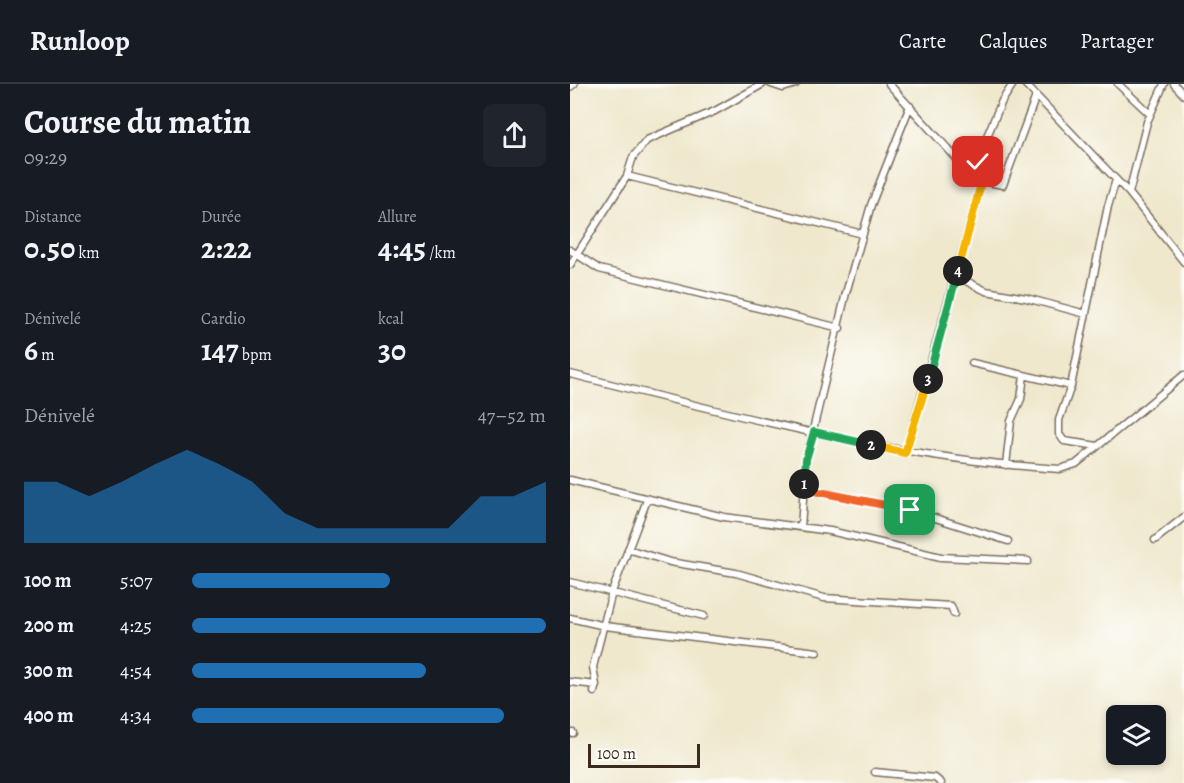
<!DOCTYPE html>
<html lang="fr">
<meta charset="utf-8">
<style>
body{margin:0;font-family:Alegreya,serif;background:#20242c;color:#f1f3f6;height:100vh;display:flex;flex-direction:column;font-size:22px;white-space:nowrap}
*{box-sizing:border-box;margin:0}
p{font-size:20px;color:#9ea1a6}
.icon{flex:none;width:33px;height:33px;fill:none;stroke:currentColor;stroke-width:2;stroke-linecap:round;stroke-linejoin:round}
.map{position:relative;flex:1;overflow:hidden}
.details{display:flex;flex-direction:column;background:#171b24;width:570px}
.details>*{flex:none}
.buttons{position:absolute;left:536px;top:621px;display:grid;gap:12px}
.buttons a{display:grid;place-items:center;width:60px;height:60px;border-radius:9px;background:#171b24;box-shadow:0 3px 9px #0003;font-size:30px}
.scale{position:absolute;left:18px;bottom:15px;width:112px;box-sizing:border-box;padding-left:6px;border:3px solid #3b2a1e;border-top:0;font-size:16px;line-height:21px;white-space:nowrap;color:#3b2a1e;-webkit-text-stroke:4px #fdfcf7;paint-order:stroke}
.pin{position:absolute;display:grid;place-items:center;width:51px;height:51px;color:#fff;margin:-26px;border-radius:12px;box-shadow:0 3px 9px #0006}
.km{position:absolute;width:30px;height:30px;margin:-15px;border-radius:50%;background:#222;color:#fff;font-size:16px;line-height:30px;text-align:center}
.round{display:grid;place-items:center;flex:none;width:63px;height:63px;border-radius:9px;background:#20242c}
.head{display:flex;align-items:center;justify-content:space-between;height:102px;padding:0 24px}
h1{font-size:33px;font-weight:700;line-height:45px}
.metrics{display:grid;grid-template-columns:repeat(3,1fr);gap:9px;height:102px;padding:6px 24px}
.metrics div{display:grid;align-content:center}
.metrics b{font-size:30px;font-weight:700}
.metrics small{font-size:16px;font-weight:400}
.metrics p{font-size:16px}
.chart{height:168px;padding:12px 24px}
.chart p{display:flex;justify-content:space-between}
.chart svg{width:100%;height:108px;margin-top:6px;fill:#1f6fb2;opacity:.7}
ul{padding:0 24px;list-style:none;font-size:20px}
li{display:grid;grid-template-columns:96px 72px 1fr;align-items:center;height:45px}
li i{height:15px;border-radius:8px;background:#1f6fb2}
header{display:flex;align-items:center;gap:36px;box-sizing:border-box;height:84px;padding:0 30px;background:#171b24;border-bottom:2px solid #363941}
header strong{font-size:28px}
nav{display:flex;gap:33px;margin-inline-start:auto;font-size:21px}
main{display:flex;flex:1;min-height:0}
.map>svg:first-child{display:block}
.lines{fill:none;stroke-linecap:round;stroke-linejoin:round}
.minor-casing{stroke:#7a6c5b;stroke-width:9}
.minor{stroke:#fff;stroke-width:6}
.split-1-casing{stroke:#fff;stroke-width:12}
.split-2-casing{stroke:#fff;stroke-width:12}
.split-3-casing{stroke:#fff;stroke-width:12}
.split-4-casing{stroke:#fff;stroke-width:12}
.split-5-casing{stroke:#fff;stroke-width:12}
.split-1{stroke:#f0652b;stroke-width:8}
.split-2{stroke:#22a559;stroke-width:8}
.split-3{stroke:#f5b400;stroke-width:8}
.split-4{stroke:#22a559;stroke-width:8}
.split-5{stroke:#f5b400;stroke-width:8}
</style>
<header>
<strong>Runloop</strong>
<nav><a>Carte</a><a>Calques</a><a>Partager</a></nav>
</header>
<main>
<section class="details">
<div class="head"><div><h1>Course du matin</h1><p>09:29</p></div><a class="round"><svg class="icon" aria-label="share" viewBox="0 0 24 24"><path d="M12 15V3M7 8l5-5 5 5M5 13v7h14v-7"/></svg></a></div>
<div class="metrics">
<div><p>Distance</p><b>0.50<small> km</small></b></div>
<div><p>Durée</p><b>2:22</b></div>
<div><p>Allure</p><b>4:45<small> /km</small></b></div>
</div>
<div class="metrics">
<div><p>Dénivelé</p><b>6<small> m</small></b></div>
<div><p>Cardio</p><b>147<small> bpm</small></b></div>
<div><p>kcal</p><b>30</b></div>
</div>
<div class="chart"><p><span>Dénivelé</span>47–52 m</p>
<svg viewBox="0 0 160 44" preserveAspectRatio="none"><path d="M0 44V19L10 19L20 25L30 19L40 12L50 6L60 12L70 19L80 32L90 38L100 38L110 38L120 38L130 38L140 25L150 25L160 19V44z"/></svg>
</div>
<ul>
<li><b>100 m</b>5:07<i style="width:56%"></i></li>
<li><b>200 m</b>4:25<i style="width:100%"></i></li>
<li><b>300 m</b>4:54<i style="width:66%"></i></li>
<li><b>400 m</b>4:34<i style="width:88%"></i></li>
</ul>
</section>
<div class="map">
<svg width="614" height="699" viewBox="0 0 614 699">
<rect width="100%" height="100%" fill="#fdfcf7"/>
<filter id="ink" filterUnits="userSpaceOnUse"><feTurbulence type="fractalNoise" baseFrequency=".0167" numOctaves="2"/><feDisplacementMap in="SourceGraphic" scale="12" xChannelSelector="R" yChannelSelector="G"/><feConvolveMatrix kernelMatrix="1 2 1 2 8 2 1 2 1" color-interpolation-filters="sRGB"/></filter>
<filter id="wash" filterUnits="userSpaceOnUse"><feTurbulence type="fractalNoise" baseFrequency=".008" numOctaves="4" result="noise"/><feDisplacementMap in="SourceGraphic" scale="24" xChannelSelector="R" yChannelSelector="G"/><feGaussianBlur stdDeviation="1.35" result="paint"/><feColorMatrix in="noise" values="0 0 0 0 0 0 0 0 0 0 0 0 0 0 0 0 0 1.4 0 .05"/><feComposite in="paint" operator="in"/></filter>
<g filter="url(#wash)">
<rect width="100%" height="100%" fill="#efe8cd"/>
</g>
<g filter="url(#ink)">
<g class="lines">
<defs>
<path id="minor" d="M201,0L213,4L226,0
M319,0L388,76L412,97L433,101L466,12
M455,0L559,109L614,178
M548,0L580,30
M604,0L614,11
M0,3L4,0
M57,92L293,150
M559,109L577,38L594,0
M0,166L29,185L270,244
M0,181L57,92L63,73L77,56L145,27L193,0
M386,192L416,207L456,214L516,230
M402,279L501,302
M0,290C162,330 323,375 490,385L506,380L614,291
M528,362L494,357L489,350V336L501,302L538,122L546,96
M335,369L412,97L409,71L432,17L443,0
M436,381L441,337L451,315L454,291
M0,396L154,433L260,447L371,473L458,477
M234,405L340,426L438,457
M231,443L236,375L276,209L301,121L340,22
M585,456L614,433
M58,465L100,478L166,489L254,514L381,522L384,530
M0,498L134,532
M0,534L35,542L247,568
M0,598L26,601
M24,608L26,601L23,583L42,508L77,416
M0,649H3
M305,688L365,694L371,699"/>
</defs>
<use href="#minor" class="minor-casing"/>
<use href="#minor" class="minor"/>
</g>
</g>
<g class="lines" filter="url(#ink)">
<defs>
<path id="split-1" d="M234,400V405L340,426"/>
<path id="split-2" d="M234,400L236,375L244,348L301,361"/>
<path id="split-3" d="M301,361L335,369L358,295"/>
<path id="split-4" d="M358,295L388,187"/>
<path id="split-5" d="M388,187L412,96L408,78"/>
</defs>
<use href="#split-1" class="split-1-casing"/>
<use href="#split-2" class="split-2-casing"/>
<use href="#split-3" class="split-3-casing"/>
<use href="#split-4" class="split-4-casing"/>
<use href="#split-5" class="split-5-casing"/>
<use href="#split-1" class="split-1"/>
<use href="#split-2" class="split-2"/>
<use href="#split-3" class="split-3"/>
<use href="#split-4" class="split-4"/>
<use href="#split-5" class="split-5"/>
</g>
</svg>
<div class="buttons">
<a><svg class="icon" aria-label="layers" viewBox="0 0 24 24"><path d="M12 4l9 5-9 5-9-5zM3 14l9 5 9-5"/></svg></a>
</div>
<div class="scale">100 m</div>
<div class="pin" style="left:340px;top:426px;background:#1e9e55"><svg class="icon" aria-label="arrive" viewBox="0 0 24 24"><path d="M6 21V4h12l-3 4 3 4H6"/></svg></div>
<div class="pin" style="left:408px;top:78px;background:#d93025"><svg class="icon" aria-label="check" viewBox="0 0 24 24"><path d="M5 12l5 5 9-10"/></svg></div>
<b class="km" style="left:234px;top:400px">1</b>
<b class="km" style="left:301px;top:361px">2</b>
<b class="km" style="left:358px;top:295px">3</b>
<b class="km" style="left:388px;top:187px">4</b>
</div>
</main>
